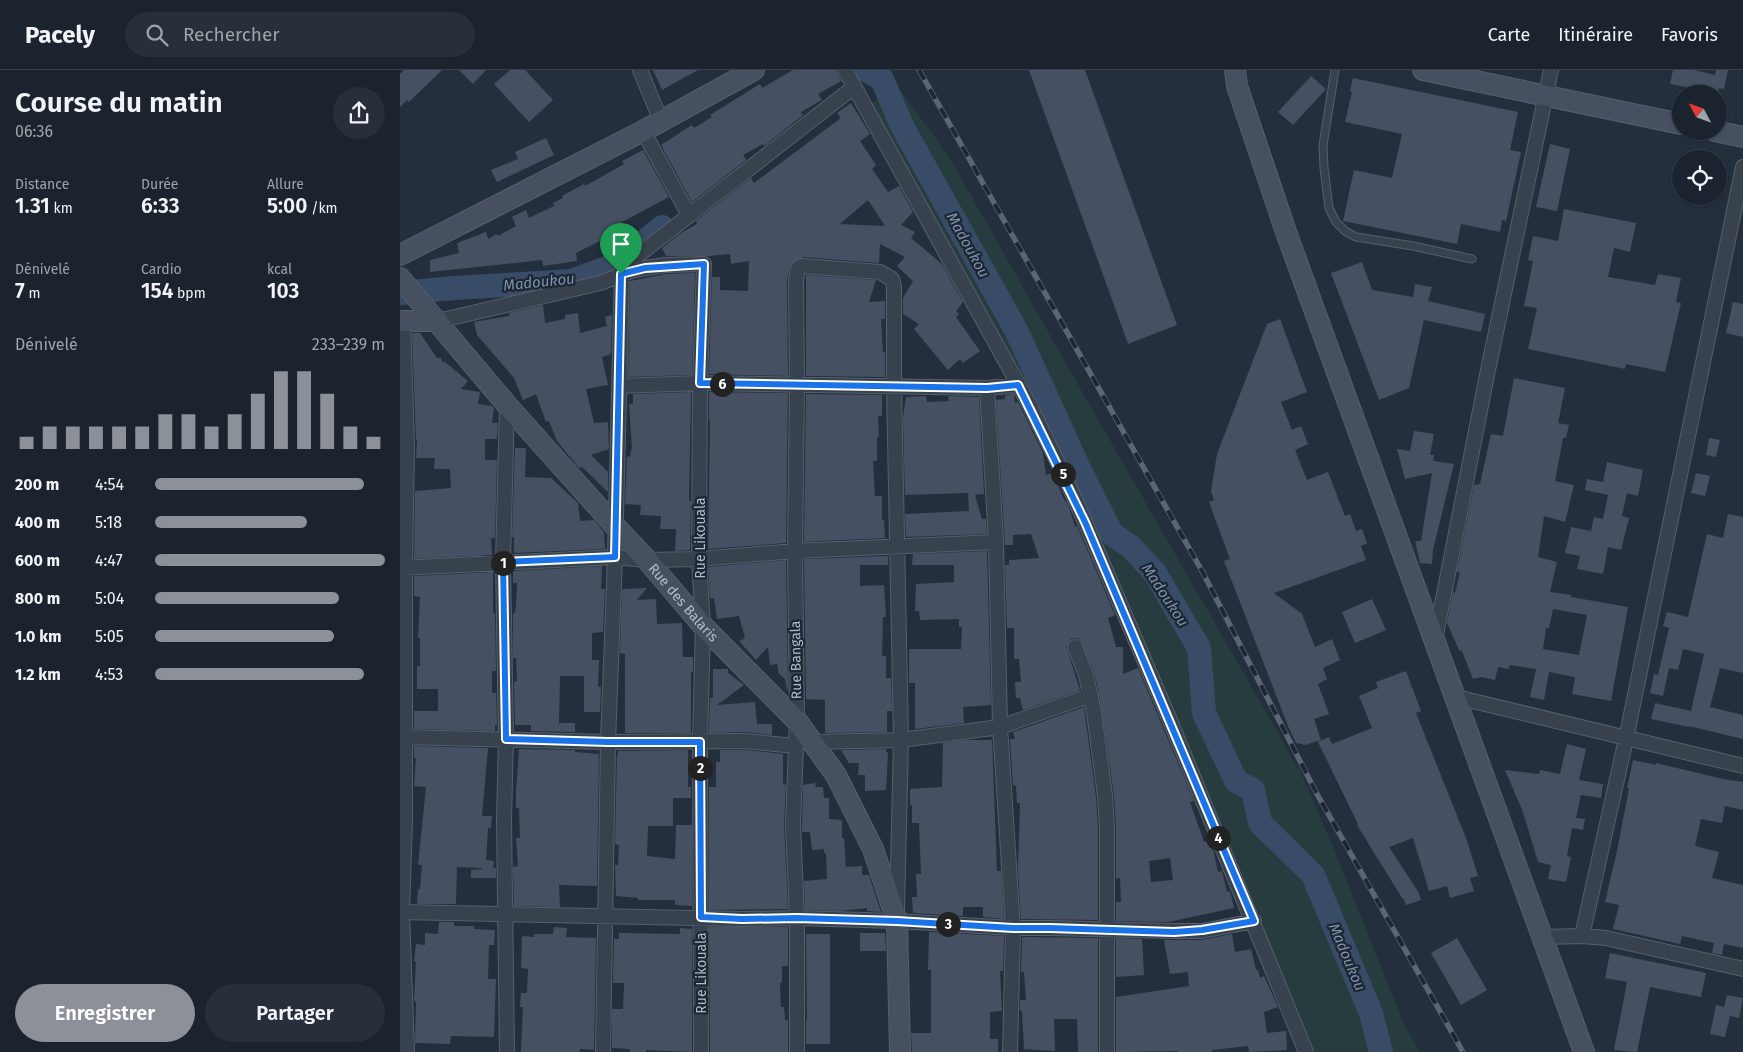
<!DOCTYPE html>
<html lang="fr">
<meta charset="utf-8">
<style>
body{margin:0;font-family:"Fira Sans",sans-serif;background:#282f3a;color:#f1f3f6;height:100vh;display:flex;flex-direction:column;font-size:19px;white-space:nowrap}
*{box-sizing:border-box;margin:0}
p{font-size:16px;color:#a0a4aa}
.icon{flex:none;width:28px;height:28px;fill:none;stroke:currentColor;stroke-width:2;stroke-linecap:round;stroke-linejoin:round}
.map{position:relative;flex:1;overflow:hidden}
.side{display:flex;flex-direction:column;background:#1b232e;width:400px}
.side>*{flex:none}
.needle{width:32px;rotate:311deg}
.tools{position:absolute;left:1272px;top:15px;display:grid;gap:10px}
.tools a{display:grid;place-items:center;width:55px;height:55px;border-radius:50%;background:#1b232e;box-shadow:0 1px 4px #0004,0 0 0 1px #39404a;font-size:25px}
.pin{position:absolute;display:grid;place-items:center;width:42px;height:42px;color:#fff;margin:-51px -21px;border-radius:50% 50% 50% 0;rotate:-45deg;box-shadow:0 0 5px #0007}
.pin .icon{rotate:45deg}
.km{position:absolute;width:25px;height:25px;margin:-12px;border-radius:50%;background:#222;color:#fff;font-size:14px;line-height:25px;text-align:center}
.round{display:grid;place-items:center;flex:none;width:52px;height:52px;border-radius:26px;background:#282f3a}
.overview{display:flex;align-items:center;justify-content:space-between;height:85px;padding:0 15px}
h1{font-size:28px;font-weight:600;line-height:38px}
.stats{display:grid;grid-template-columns:repeat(3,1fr);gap:8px;height:85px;padding:5px 15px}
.stats div{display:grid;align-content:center}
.stats b{font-size:21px;font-weight:600}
.stats small{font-size:14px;font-weight:400}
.stats p{font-size:14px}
.chart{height:140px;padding:10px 15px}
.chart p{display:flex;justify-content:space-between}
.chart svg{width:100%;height:90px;margin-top:5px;stroke:#8c9099;stroke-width:6}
.action{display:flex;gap:10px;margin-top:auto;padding:10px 15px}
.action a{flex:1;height:58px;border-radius:30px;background:#8c9099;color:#fff;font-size:20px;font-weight:600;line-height:58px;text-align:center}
.action a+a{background:#282f3a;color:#f1f3f6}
ul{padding:0 15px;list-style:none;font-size:16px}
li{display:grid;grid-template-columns:80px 60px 1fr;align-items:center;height:38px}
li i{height:12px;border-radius:6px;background:#8c9099}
header{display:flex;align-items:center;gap:30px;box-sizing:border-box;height:70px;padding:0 25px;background:#1b232e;border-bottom:1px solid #39404a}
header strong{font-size:24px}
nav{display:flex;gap:28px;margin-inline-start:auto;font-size:18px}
.search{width:350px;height:45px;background:#282f3a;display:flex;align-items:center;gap:12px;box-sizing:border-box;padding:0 18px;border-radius:28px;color:#a0a4aa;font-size:19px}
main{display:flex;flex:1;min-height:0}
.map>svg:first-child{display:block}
.green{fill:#263c3f}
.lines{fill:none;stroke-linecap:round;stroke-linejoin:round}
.river{stroke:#394c67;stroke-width:24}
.building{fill:#455162;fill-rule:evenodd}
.lane-casing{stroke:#565f6c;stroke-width:9}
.street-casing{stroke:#565f6c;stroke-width:16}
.secondary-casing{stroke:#565f6c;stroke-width:22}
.lane{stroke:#38414e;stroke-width:7}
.street{stroke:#38414e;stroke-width:14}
.secondary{stroke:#465061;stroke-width:20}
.rail-casing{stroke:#5a6575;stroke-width:5.5}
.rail{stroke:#1d2633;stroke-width:4;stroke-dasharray:11;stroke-linecap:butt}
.route-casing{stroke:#fff;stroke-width:10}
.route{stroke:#1a73e8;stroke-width:6}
.labels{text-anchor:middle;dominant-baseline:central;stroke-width:4.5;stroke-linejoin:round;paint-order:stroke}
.street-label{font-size:14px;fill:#b4bcc9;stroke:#1d2633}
.water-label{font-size:15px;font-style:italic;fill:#7c92b1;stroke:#1d2633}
</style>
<header>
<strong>Pacely</strong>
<div class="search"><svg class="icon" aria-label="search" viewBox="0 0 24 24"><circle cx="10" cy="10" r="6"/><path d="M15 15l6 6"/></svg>Rechercher</div>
<nav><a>Carte</a><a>Itinéraire</a><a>Favoris</a></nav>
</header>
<main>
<section class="side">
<div class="overview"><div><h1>Course du matin</h1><p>06:36</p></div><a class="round"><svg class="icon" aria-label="share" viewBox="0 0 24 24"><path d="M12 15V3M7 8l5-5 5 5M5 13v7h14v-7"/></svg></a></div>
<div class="stats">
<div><p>Distance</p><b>1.31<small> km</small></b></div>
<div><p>Durée</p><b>6:33</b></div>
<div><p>Allure</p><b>5:00<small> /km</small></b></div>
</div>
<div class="stats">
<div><p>Dénivelé</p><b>7<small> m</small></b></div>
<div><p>Cardio</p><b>154<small> bpm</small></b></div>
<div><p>kcal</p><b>103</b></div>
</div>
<div class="chart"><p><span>Dénivelé</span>233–239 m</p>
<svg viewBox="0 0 160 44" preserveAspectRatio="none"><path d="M5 44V38M15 44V33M25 44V33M35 44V33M45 44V33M55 44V33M65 44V27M75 44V27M85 44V33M95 44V27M105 44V17M115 44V6M125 44V6M135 44V17M145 44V33M155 44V38"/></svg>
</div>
<ul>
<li><b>200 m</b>4:54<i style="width:91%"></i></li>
<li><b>400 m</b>5:18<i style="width:66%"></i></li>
<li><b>600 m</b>4:47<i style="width:100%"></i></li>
<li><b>800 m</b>5:04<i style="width:80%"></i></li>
<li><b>1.0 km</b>5:05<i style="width:78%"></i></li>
<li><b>1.2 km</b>4:53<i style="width:91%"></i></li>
</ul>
<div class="action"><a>Enregistrer</a><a>Partager</a></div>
</section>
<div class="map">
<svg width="1343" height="982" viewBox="0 0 1343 982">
<rect width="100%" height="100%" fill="#242f3e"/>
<path class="green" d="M501,21L548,85L676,311L901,703L931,772L1003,952L1020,982H906L712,514L470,33Z"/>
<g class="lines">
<path class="river" d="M466,0L482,9L502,56L617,262L676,392L712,464L731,477L755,503L799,578L804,643L836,711L853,720L860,753L913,805L971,943L981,982
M0,223L55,218L171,211L215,195L262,157"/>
</g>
<path class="building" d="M4,0H42L9,32L7,30L0,37V4Z
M59,0H86L73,14Z
M110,0H125L153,30L129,52L94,14Z
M253,0H298L262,20Z
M393,0H436L441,11L418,24L422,30L401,42L403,45L364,76L363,74L343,85L346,90L292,132L261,75L292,55L294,58L312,47L310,45L360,14L362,18Z
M629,0H685L777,255L728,274Z
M1273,0H1294L1315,5L1316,0H1328L1324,19L1319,18L1318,23L1270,14Z
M911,6L926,19L893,55L878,42Z
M953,8L1118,42L1110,80L1121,82L1106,151L1102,150L1100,162L1061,154L1057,174L943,151L954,100L992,108L1002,64L945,52L952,22L950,21Z
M451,33L470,64L460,71L476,95L472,99L488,122L499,116L513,142L501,155L515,162L511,168L542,194L563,232L556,241L559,244L556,247L580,281L563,293L560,289L548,300L514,259L519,254L503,244V228L513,211L497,196L505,187L480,174L479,193L403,187L391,193L387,209L388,306L309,304L312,207H320V220L348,221L349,191L331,194L330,184L308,186H266L262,178L281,163L297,154L296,151L351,108L354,113L441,48L437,43ZM468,130L485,156L440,154Z
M146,68L154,85L97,112L91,100L118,89L115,82Z
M1150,74L1170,79L1157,141L1136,137Z
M243,80L269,127L220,153L221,155L203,165L204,169L176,183L177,191L143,196L142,190L30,202V190L59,183L57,173L86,162L88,169L97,164L98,166L116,156L112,147L126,140L129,148L154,136L153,133L163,128L162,126L184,114L185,116L224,94L222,91Z
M1164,139L1236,153L1230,182L1214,178L1208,207L1255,215L1258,204L1281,208L1276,232L1281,233L1265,302L1226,294L1225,299L1128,279L1137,238L1124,236L1133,191L1128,190L1133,166L1158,171Z
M962,192L972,220L1013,227L1015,214L1032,217L1028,231L1085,244L1081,262L1024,250L1009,318L979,330L931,203Z
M295,203L292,305L228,307L230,211L266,204Z
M406,205L476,210L469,232L485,231V249H481L483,282H485V307L406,306Z
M1333,232L1343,234V267L1326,263Z
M143,235L145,253L165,249V245L178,243L180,263L207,256L205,247L212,245L211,284L202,287L208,315L186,319L194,353L208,352L209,379L191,385L208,402V422L182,397L179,398L157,371L149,351L146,352L136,324L123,330L114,308L77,265L74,252L109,246V243Z
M880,249L907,322L881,332L892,360L901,356L908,374L895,380L907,410L928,402L945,446L950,444L956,461L962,459L967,473L961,476L966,490L874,523L902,544L915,577L932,569L940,590L923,598L927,609L918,614L929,644L914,649L921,670L905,675L896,673L888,656L824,491L830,489L809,432L814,430L811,421L817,384L867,254Z
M12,263H20L37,288H41L42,292H45L68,311L61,319L80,322L78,334L92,336L94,338L92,353H98L97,369H85V390H97L95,468H91L92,485L14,489L15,421L51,418L50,399H34L35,388H16L17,370H16Z
M1114,308L1165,318L1158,353L1169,355L1166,368H1163L1155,411L1174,415L1165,452L1144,446L1138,487L1157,492L1150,522L1171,525V527L1228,537L1211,631L1172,624L1175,607L1149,602L1144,630L1130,627L1136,599L1110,595L1108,599L1098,597L1095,610L1081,607L1073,609L1062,581L1059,580L1047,553L1053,522L1055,523L1060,502H1057L1074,415L1080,414L1091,364L1103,366ZM1153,539L1187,545L1179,585L1143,579L1146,558H1149Z
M291,322L289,431H291L290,480L275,481L276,459H260L261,446L240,445L241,435L225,434L227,386L230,387L231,380L232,379L229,334H233V324Z
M309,322L388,323L386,473L308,479L310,351H309Z
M406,324L482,325V346H478L479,367H477V391H473L475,426H482V450H484L485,468L404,472Z
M614,324L615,333L618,332L643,383L646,405L653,403L665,432L666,431L669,437L675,457L677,456L715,545L708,548L716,577H723V604L738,598L794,731L790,732L804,772L810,771L813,779L818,802L822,801L827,822L830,821L834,838L768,852L716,851V832H721L720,808L716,809V759L714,725L699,623L694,602L681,571L676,568L671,569L666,576L680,620L623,640L620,628H616L615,612H621L619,589H614V558H607L605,495H609V490L639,488L631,464L613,465V475H605L596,330L605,329V325ZM770,788L773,810L751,812L749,791Z
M526,326L527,332L549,331L548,326L579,327L584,424L575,425L582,449H586L587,464L506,467L505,444L569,441L568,423L505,425L503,348L506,327Z
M1014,361L1034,364L1030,385H1034L1033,391L1054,394L1033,480L1032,494L1020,493L1015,471H1021L1032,403L1005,409L997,379L1010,381Z
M1309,368L1320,370L1316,387L1306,385Z
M115,378H126L125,407L151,408L178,433L180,451L194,450L204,462L205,479L114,483V467H112Z
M1207,392L1243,400L1238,426L1227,423L1222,446L1229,448L1221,480L1208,477L1203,504L1177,499L1180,486L1165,483L1171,457L1191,461L1194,447L1203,449L1208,425L1185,420L1187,409L1203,412Z
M1296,403L1310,406L1305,426L1291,423Z
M1328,444L1343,447V603L1320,598L1310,637L1343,645V669L1289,656V657L1251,649L1255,633L1291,641L1304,584L1283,579L1278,600L1269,598L1263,626L1250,623L1254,604L1258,605L1269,558L1263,556L1267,542L1288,547L1307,464L1323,468Z
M587,481L591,635L563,637L564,653L515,659V613H509V579H561L562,557H559V549L520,550L519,541H515L516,514L554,512V495H512L513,484Z
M488,486V495H460V516L484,515L486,547H483L482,586H486V608H491L492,641H487V662L425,663V630L406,629L404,489Z
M386,490L388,620H387L385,609L379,604L377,594L370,595L368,577L356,590L339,571L345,568L339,546L317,549L314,528H310L308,497Z
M202,496L201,519H205L203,562L192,563V590H199L198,617H201L200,642H184V606H160L159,653H175V662L131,661V655H115L114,612L117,611L116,588H113V543H115L116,535L117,513H113V501Z
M93,502V543H95L96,601H92V623H96L97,655H95V661L14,659V641H38V619H17V596H20V568H18L20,527L14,526V506Z
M247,518L237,530L256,529L257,554L282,553L283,587H293V602H291V663H225V584L220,583L222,520L224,519Z
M972,529L986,560L955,573L942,542Z
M313,599H328V603L344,615L317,635L355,632L357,654H372V665L345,662L309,663L310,628H313Z
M1006,601L1021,641L1016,643L1066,768L1078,806L1070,808L1074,821L1050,828L1047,816L1029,821L1013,768L989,777L1019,823L1021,830L1006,835L1003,828H1002L957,755L958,754L918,672L929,667L932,674L972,658L959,626L978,618L976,612Z
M684,637L696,727L698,759V850L621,849L618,800L620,733H617L616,716L613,715L610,669H615L613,662Z
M565,670H592L597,801H601L604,849L583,847V837H563V846L513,843L512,827H517L516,804H521L519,753H512V735H510V719L542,717L543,673Z
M1167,674L1186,679L1179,710L1203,714L1201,728L1181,725L1176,748L1185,749L1183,760L1172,758L1167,786L1171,787L1166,812L1148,809L1151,795L1138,792L1123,742L1105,700L1139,704L1140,700L1160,704Z
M14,676L88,678L82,746H92L91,758H88L86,790L94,791L93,798H96V808H71V800L82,799V798L57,797L56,834H17L18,819H20L22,795H18L26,717L14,716L16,688H14Z
M119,679L175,680V682L199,684L197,816L159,815L160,837L114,836L113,797L118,796L116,768H120L119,738H116V722Z
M486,679V682H488L486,720L465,721V705H458L459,693H449L441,680Z
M288,680V717H291V728H273V756H248L247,786L275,789L276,755H292V836L275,835V830H238V828L216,826L215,795H218L219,775L215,774L217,685H218V681Z
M320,680H345L383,684V714L386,715L384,754L388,839L309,840V717H316V692H320Z
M1233,690L1256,695V693L1323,709L1343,712V740L1325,736L1322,753L1301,749L1295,776L1319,782L1312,808L1343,815V878L1324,874L1322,885L1312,883L1314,873L1282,866L1280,874L1213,859L1219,835L1205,832L1217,781L1229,719L1227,718Z
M415,713L416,717H423L424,728H429V749L442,750V768H444L446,797L462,796V805H469L481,842L467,841V838L440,841L405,840L404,811L427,809L426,783H424V779L412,780L410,762H402L403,715Z
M39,852H54V856H74V859L95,860L94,875H89L88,909H96L94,967L51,966L50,974L15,973L16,932L14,930L16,892L14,891L16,874L25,875V863L38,864Z
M154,857L167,858L166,867L196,868L194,980L180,979L179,982H121L123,937H120L121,923H127L128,899L121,898L122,866L134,867V864H153Z
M309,857H388V896H382V913H380L381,937H384L385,950H388V982H310Z
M280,858L292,859V982L246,980V982H230V979L212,978V939H223L224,917V913H213L214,869H219V863L280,864Z
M529,862L604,866L603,901H600L602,941L590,942V969H598V982H512L511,963H531V900H528Z
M460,863H485L486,881H460Z
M406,864H430V974H406V950H407Z
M832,864L835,882L851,879L856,900H858L860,908L864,906L874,928L878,937L864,942L867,963L886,961L887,980L849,982L848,976L812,980V982H778V981L716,982V927L789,916L788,902L770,904L764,870H802Z
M622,867L698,868V982H678L677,949H654L655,981L624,979L622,941H620V930H626L624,902H621Z
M716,868L742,869L744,905L716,907Z
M1057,868L1087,920L1061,935L1031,883Z
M1210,883L1306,903L1301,927L1250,917L1237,982L1214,980L1227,912L1205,908Z
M1327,925L1343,928L1339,948L1330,946L1325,967L1310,964L1316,935L1324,937Z"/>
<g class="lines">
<defs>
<path id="lane" d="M935,0L923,75L924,98L929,138L936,152L945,161L956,167L1013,176L1072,189"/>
<path id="street" d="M240,0L261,51
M445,0L628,332L664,405L685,452L769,648L906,982
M243,61L289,145
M3,251L7,376L5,497V749L2,842L7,982
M38,251L200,213L234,200L265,195L304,194L300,313L299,489L303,556L300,672L301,982
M220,316L300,313L587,318
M0,498L215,487L247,490L299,489L395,481L596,472
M1035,570L1088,300L1151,0
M675,577L686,605L694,642L705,726L707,759V982
M1056,627L1343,696
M0,667L208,672L345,671L395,676
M412,672L501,670L600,657L691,625
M0,842L342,849L397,848L497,851L613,858H650L773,861H802L854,851
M1182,866L1226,669L1343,97
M1143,867L1182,866L1206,868L1343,899
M107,982L104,750L106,669L103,492L107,335
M203,982L208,672L215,487L222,200L228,193L454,17
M397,982V848L393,754L397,651L395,481L397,316L396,209L398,198L402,196L480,202L492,209L494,216V317L501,670L497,840
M610,982L613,858L600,657L596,472L587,318L618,315"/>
<g id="secondary">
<path d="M835,0L837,16L886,162L1184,982"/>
<path d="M1023,0L1281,54"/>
<path d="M1315,61L1343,67"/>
<path d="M0,185L243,61L354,0"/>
<path id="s1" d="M0,208L107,335L215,456L247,490L303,556L397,651L436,705L473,779L497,851L500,982"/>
<path d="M0,251H38"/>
</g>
</defs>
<use href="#lane" class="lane-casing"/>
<use href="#street" class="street-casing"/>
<use href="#secondary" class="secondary-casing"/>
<use href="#lane" class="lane"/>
<use href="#street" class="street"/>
<use href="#secondary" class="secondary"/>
<defs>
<path id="rail" d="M519,0L802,501L917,724L1063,982"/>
</defs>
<use href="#rail" class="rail-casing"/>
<use href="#rail" class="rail"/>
</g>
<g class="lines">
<defs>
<path id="route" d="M304,194L300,313L587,318L618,315L685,452L854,851L802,860L774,862L650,858H613L497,851L397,848L342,849L301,847L300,672H208L106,669L103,492L215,487L221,204L245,198Z"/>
</defs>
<use href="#route" class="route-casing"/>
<use href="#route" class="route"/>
</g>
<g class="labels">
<g class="street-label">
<text transform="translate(300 468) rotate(-90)">Rue Likouala</text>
<text stroke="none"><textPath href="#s1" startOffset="431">Rue des Balaris</textPath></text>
<text transform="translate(396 590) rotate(-91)">Rue Bangala</text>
<text transform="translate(301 903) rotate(-90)">Rue Likouala</text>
</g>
<g class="water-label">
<text transform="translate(568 175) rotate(61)">Madoukou</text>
<text transform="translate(139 212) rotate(-6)">Madoukou</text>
<text transform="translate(765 525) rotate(57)">Madoukou</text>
<text transform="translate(947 887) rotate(67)">Madoukou</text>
</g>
</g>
</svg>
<div class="tools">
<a><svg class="needle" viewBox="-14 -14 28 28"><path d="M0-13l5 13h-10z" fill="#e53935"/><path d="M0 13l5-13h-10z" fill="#a0a4aa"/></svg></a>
<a><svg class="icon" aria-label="locate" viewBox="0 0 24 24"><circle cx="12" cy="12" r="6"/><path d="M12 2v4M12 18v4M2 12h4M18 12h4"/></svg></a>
</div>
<div class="pin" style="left:221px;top:204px;background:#1e9e55"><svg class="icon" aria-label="arrive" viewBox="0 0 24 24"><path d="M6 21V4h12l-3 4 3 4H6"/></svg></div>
<b class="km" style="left:103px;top:493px">1</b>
<b class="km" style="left:300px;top:698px">2</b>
<b class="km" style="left:548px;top:854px">3</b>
<b class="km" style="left:818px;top:768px">4</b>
<b class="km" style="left:663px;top:404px">5</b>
<b class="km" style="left:322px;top:314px">6</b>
</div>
</main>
